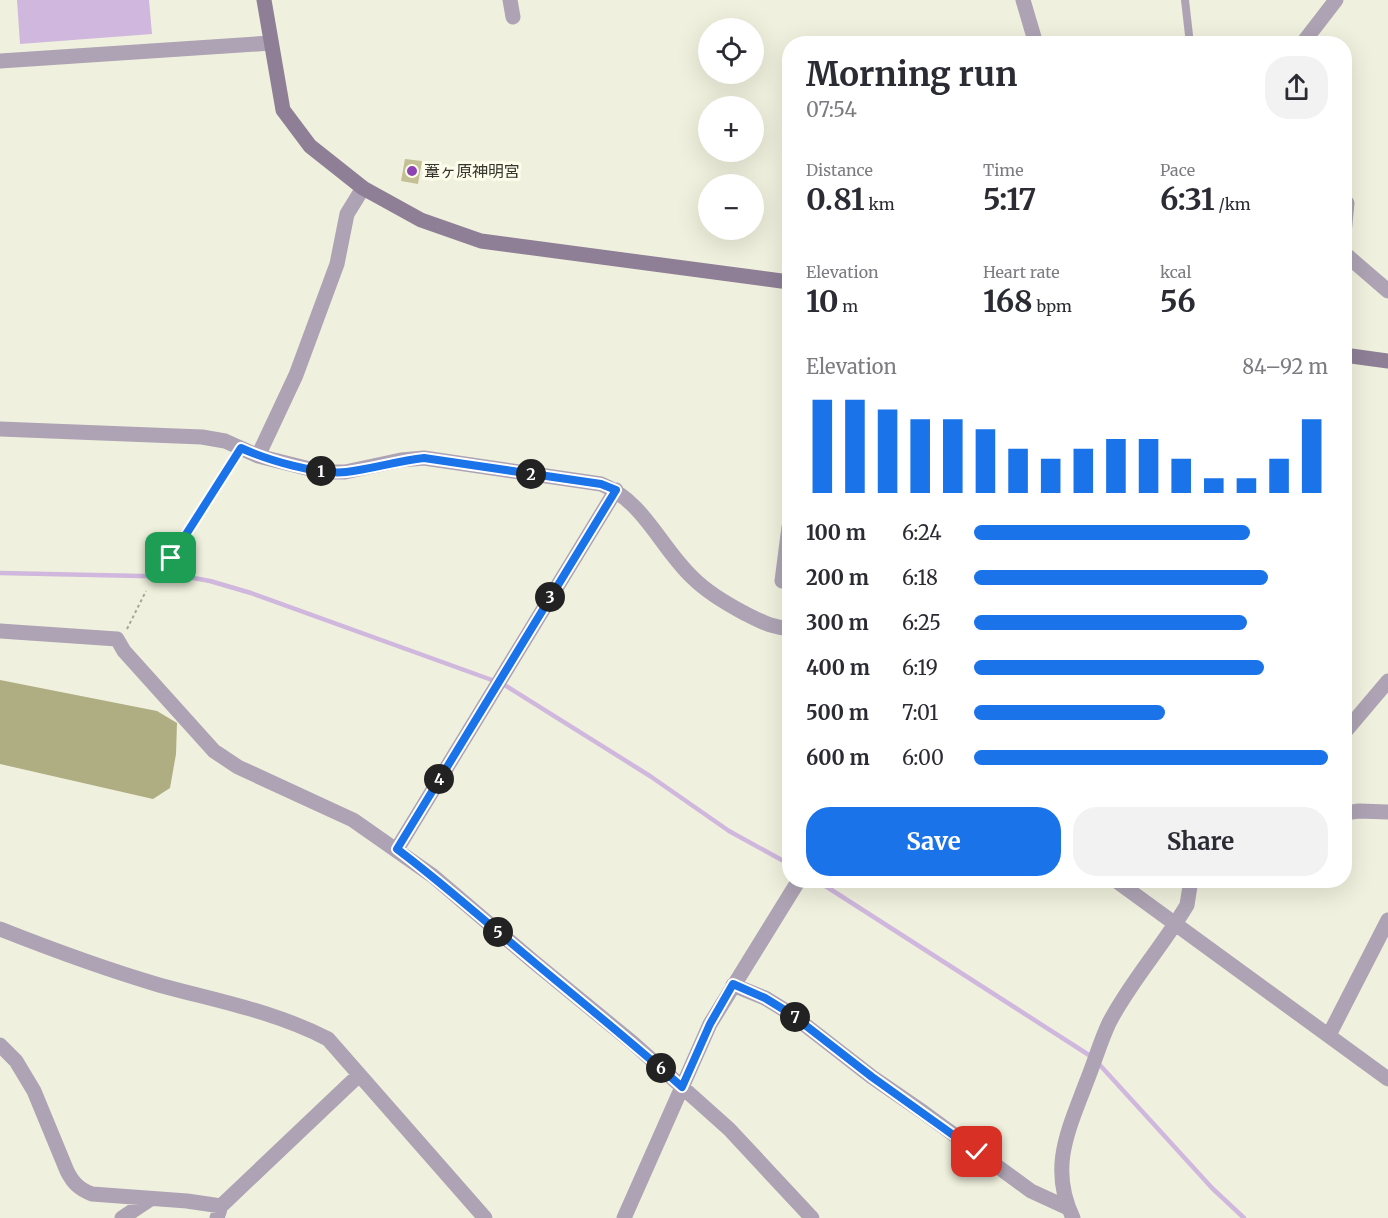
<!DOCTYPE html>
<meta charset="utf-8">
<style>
body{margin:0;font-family:Merriweather,"Noto Sans JP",serif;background:#f2f2f3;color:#2b2b33;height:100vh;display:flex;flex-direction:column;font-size:22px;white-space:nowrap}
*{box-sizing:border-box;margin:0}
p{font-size:20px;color:#7c7c81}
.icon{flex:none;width:33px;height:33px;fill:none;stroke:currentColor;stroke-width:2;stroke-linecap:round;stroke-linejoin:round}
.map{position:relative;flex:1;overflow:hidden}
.details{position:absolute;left:782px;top:36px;width:570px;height:852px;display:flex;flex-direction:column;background:#fff;border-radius:24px;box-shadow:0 6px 24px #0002}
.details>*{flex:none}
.fabs{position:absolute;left:698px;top:18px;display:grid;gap:12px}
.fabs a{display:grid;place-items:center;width:66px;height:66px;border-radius:50%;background:#fff;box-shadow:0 6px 24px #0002;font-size:30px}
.pin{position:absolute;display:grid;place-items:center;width:51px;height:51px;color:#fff;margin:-26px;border-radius:12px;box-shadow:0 3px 9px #0006}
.km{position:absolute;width:30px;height:30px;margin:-15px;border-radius:50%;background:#222;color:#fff;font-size:16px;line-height:30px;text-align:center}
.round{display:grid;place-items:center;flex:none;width:63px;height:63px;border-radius:24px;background:#f2f2f3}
.summary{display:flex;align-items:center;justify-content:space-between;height:102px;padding:0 24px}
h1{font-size:33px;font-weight:700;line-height:45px}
.figures{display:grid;grid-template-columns:repeat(3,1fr);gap:9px;height:102px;padding:6px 24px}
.figures div{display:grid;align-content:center}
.figures b{font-size:30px;font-weight:700}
.figures small{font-size:16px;font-weight:400}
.figures p{font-size:16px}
.chart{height:168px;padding:12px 24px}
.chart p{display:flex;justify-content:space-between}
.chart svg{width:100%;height:108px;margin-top:6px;stroke:#1a73e8;stroke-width:6}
.primary-button{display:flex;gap:12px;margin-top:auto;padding:12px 24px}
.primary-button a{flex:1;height:69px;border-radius:24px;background:#1a73e8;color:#fff;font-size:24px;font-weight:700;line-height:69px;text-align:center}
.primary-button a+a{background:#f2f2f3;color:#2b2b33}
ul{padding:0 24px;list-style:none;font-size:20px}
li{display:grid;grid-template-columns:96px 72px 1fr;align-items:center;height:45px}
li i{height:15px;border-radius:8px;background:#1a73e8}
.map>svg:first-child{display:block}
.forest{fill:#afad82}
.water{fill:#cfb7dd}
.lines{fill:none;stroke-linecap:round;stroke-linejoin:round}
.stream{stroke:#cfb7dd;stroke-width:4.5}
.building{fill:#c3c095}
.path{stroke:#a5a598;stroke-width:2;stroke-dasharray:3 3;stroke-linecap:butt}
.lane{stroke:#ada3b4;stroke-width:8}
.street{stroke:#ada3b4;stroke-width:15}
.secondary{stroke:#8e7f96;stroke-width:15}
.route-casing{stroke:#fff;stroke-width:12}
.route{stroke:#1a73e8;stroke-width:8}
.poi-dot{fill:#8e42b3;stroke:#fefdeb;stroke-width:2}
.labels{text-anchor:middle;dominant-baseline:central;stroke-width:6;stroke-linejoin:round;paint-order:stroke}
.poi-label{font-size:16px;fill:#36362f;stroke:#fefdeb;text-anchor:start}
</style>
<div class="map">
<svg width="1388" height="1218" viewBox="0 0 1388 1218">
<rect width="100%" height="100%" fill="#f0f0de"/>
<path class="forest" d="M0,680L157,711L177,723L176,754L170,788L153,799L0,764Z"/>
<path class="water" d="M17,0H149L152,34L20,44Z"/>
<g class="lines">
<path class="stream" d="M0,573L188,577L210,581L251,593L503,684L650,776L729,831L789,864
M816,880L1092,1057
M1098,1063L1212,1188L1244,1218"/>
</g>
<path class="building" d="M405,159L422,161L418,184L401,181Z"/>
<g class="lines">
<path class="path" d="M171,558L233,462
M127,629L146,591"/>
<path class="lane" d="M1185,0L1190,44"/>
<path class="street" d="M510,0L513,17
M1023,0L1036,44
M1302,44L1336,0
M0,61L271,43
M1344,200L1347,203L1344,234
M1344,253L1388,291
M0,429L202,437L225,441L258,456L322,472H345L401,460L424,458L601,484C644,501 660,547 693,578C708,593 727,604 746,614C761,621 772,628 789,628
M258,456L296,375L337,264L347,214L363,188
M782,581L789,527
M0,631L117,639L124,651L214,751L238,767L353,820L433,876L534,962L633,1043L682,1087L729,1129L812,1218
M1344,733L1388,681
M1344,813L1359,811L1388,812
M397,849L616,490
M1115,880L1388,1079
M0,929C53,950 105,969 159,985C217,1001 274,1011 328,1039L485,1218
M733,985L765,998L791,1014L872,1077L923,1112L1031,1191L1068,1208
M1329,1035L1388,920
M0,1045L16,1061L34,1091L67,1171C73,1183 79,1189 92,1194L187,1201L221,1206L217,1218
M221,1206L359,1075
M122,1218L149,1200
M624,1218L710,1024L799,880
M1073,1218C1049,1168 1068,1131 1086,1083C1094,1064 1100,1042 1109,1023C1130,982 1163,946 1187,905L1190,886L1189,880"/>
<path class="secondary" d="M264,0L283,110L310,146L363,188L421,220L481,241L789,282
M1344,355L1388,361"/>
</g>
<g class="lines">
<defs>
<path id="route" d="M171,558L241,448C267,460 318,475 346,472C372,469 397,461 424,458L601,484L616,490L397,849C445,885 489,925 535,963C584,1004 634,1044 682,1087L710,1024L733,984L765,998L791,1014L872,1077L977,1152"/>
</defs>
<use href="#route" class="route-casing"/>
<use href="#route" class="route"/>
</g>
<circle class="poi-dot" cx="412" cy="171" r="6"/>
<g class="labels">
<g class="poi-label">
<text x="424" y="171">葦ヶ原神明宮</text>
</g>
</g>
</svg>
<div class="fabs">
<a><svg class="icon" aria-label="locate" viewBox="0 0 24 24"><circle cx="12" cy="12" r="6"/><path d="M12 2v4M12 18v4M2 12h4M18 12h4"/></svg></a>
<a>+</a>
<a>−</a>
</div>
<div class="pin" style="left:171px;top:558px;background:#1e9e55"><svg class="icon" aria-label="arrive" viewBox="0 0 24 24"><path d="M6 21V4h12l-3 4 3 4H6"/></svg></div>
<div class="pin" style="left:977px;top:1152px;background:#d93025"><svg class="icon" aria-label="check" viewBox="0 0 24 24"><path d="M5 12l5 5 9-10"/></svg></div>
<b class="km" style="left:321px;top:471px">1</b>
<b class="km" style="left:531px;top:474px">2</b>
<b class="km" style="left:550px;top:597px">3</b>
<b class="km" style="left:439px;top:779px">4</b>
<b class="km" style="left:498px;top:932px">5</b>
<b class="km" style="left:661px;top:1068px">6</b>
<b class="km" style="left:795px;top:1017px">7</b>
<section class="details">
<div class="summary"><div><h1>Morning run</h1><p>07:54</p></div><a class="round"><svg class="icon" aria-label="share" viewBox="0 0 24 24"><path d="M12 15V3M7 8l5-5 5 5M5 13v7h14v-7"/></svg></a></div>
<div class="figures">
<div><p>Distance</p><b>0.81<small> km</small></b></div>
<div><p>Time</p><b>5:17</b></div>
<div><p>Pace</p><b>6:31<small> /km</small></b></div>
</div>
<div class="figures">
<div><p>Elevation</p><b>10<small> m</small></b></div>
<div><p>Heart rate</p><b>168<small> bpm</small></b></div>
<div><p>kcal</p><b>56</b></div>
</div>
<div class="chart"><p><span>Elevation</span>84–92 m</p>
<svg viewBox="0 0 160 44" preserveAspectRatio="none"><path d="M5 44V6M15 44V6M25 44V10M35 44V14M45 44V14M55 44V18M65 44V26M75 44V30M85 44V26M95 44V22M105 44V22M115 44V30M125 44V38M135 44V38M145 44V30M155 44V14"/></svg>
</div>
<ul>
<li><b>100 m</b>6:24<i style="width:78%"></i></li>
<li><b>200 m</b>6:18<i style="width:83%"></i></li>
<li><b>300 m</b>6:25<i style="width:77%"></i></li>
<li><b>400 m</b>6:19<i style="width:82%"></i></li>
<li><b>500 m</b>7:01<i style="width:54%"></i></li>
<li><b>600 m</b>6:00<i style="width:100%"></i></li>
</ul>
<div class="primary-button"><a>Save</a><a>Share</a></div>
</section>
</div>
